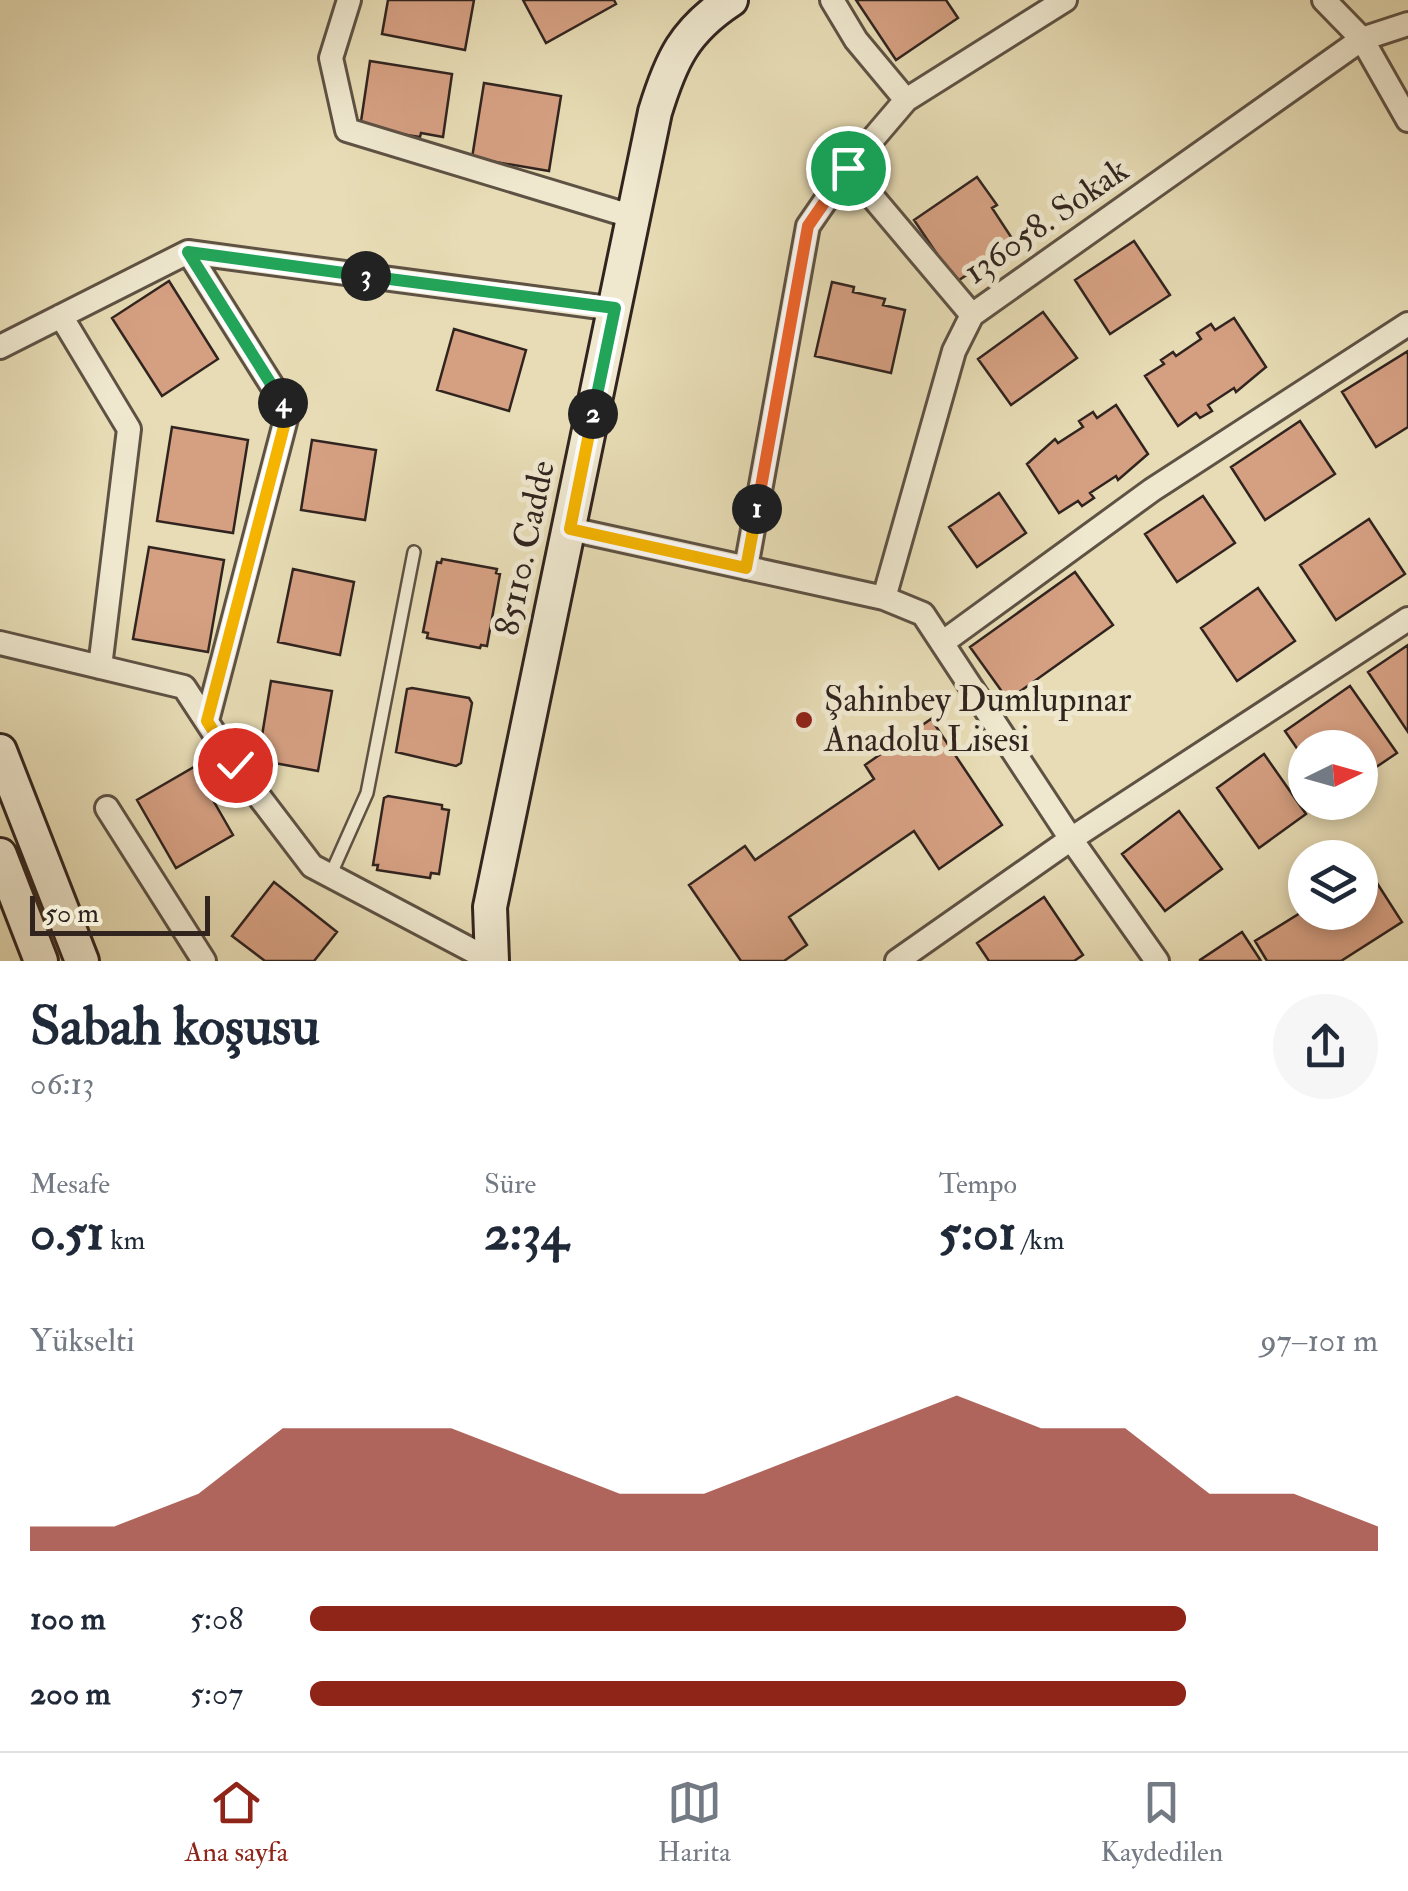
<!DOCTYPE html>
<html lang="tr">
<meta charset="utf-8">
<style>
body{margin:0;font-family:"IM FELL Double Pica",serif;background:#f6f6f7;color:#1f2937;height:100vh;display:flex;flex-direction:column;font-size:38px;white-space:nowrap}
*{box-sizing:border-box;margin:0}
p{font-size:32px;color:#747a83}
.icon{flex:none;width:55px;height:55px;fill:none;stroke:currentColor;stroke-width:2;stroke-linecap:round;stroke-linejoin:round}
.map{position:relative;height:961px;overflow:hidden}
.drawer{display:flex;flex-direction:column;background:#fff;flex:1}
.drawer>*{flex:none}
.needle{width:65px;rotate:85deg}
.tools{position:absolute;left:1288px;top:730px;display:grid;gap:20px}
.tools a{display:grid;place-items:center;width:90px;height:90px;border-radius:50%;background:#fff;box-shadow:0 5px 15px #0003;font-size:50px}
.scale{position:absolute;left:30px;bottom:25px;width:180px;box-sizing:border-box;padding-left:10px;border:5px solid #31241f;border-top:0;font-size:28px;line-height:35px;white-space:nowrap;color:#31241f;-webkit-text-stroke:8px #efe8cf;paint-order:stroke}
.pin{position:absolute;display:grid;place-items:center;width:85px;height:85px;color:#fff;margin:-42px;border:5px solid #fff;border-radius:50%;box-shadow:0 2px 10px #0007}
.km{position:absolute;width:50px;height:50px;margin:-25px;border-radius:50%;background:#222;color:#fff;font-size:28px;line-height:50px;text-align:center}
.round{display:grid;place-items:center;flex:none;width:105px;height:105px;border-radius:52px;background:#f6f6f7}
.summary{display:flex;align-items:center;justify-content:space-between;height:170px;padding:0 30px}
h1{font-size:55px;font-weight:800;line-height:75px}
.stats{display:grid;grid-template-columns:repeat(3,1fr);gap:15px;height:170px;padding:10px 30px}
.stats div{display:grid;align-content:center}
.stats b{font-size:50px;font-weight:800}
.stats small{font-size:28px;font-weight:400}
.stats p{font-size:28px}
.chart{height:280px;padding:20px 30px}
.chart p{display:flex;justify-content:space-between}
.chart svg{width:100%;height:180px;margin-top:10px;fill:#8f2418;opacity:.7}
ul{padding:0 30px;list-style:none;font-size:32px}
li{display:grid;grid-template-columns:160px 120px 1fr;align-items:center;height:75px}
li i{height:25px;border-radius:12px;background:#8f2418}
.tabs{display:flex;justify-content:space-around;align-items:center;height:140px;border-top:2px solid #e0e1e3;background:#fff;font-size:28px;color:#747a83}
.tabs a{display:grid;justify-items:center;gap:5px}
.tabs .on{color:#8f2418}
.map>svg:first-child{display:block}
.building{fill:#d5a082;stroke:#31241f;stroke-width:2.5}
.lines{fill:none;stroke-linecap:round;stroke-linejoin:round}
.lane-casing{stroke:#5e5244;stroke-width:16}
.street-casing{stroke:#5e5244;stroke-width:28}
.secondary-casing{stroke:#31241f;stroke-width:38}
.lane{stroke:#efe8cf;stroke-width:11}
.street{stroke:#efe8cf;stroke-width:22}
.secondary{stroke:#efe8cf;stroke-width:32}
.split-1-casing{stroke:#fff;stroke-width:20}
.split-2-casing{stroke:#fff;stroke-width:20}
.split-3-casing{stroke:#fff;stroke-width:20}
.split-4-casing{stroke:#fff;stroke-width:20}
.split-5-casing{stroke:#fff;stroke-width:20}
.split-1{stroke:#f0652b;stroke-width:12}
.split-2{stroke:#f5b400;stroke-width:12}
.split-3{stroke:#22a559;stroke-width:12}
.split-4{stroke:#22a559;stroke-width:12}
.split-5{stroke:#f5b400;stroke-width:12}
.poi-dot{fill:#8f2418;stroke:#efe8cf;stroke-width:4}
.labels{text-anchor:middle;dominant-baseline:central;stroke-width:10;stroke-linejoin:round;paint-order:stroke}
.street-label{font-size:35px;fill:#31241f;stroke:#efe8cf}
.poi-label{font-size:35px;fill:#31241f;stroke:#efe8cf;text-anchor:start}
</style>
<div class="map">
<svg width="1408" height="961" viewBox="0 0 1408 961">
<rect width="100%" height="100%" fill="#e7dcb5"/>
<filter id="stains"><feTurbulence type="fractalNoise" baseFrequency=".002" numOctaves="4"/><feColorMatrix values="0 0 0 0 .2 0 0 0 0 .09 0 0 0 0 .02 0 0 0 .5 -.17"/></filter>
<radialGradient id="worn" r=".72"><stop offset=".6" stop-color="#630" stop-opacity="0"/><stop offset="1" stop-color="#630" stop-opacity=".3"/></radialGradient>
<path class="building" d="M388,0H474L465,50L382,34Z
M523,0H614L616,4L546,43Z
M856,0H946L958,18L896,60Z
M370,61L452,74L443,137L421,133L420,137L360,128Z
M484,83L561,96L549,171L472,158Z
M977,177L997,205L992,208L1015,243L956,282L914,220Z
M1134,241L1170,295L1110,334L1075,280Z
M169,281L218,359L162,396L112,318Z
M832,282L854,287L853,292L885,299L883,305L905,310L891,373L815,356Z
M1043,312L1077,358L1011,405L978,359Z
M1234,318L1266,367L1236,392L1234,388L1208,405L1212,411L1200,418L1196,413L1178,426L1145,376L1164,364L1161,360L1173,352L1176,356L1201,339L1197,333L1211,324L1215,330Z
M454,329L526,350L509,411L437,390Z
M1408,351V427L1376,447L1342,392Z
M1116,405L1148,454L1118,480L1116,476L1090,493L1094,498L1082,506L1078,501L1059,513L1027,464L1055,439L1058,443L1083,427L1079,421L1093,412L1097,418Z
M1300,421L1335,474L1265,520L1231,467Z
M172,427L248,440L233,533L157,521Z
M312,440L376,450L365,520L301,510Z
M999,493L1026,533L977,567L949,527Z
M1203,496L1235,543L1177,582L1145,534Z
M1369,519L1405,574L1336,620L1300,565Z
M149,547L224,560L208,652L133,639Z
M442,559L497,569L496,573L500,574L487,646L481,645L480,648L427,638L428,633L423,632L437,562L441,563Z
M293,569L354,582L340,655L278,642Z
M1075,572L1113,625L1008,700L970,647Z
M1258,588L1295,641L1237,681L1201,628Z
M1408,645V732L1368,672Z
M271,681L332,691L318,771L258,760Z
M1350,686L1397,753L1360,778V748H1305V760L1285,731Z
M412,688L469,698L472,703L461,763L456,766L396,752L407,689Z
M931,719L1002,825L939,869L914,831L789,917L807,945L784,961H741L689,885L745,846L755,860L874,779L865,765Z
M1264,754L1306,814L1259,848L1217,788Z
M194,767L233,835L176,868L137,800Z
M388,796L442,805V809L449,810L439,874L431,873L430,878L377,870L378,865H373L384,798Z
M1179,811L1222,869L1165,911L1122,854Z
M1368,869L1402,922L1341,961H1267L1255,941L1305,910L1360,912V875Z
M274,882L337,932L314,961H265L232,936Z
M1044,897L1083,955L1074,961H989L977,943Z
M1242,932L1261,961H1200V960Z"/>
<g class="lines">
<defs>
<path id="lane" d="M330,876L367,793L414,552"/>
<path id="street" d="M349,0L331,58L347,130L634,217
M832,0L856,40L906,100L1065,0
M1324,0L1362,39L1408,120
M848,168L972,315
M188,252L288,411L207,721
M61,316L129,429L100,667
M0,347L188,252L615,309
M570,529L884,598L923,614L1071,839L1157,961
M746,568L808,226L848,168L906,100
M884,598L954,351L972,315L1362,39L1408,24
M0,643L184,687L235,765L312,866L492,961
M942,643L1152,490L1408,324
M107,808L204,961
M897,961L1071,839L1408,619"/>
<path id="secondary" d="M0,751L82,961
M0,855L41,961
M492,961L490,907L655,112C671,60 684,31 731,0"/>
</defs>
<use href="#lane" class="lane-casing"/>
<use href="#street" class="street-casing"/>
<use href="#secondary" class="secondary-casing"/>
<use href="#lane" class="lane"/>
<use href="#street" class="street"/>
<use href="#secondary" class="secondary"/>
</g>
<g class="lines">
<defs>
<path id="split-1" d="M757,509L808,226L848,168"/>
<path id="split-2" d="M593,414L570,529L746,568L757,509"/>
<path id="split-3" d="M366,276L615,308L593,414"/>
<path id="split-4" d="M283,403L188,252L366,276"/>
<path id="split-5" d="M235,765L207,721L288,411L283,403"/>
</defs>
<use href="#split-1" class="split-1-casing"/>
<use href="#split-2" class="split-2-casing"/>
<use href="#split-3" class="split-3-casing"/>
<use href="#split-4" class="split-4-casing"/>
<use href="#split-5" class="split-5-casing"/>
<use href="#split-1" class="split-1"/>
<use href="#split-2" class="split-2"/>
<use href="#split-3" class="split-3"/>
<use href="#split-4" class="split-4"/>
<use href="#split-5" class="split-5"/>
</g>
<circle class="poi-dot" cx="804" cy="720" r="10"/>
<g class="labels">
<g class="street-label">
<text transform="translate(1046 221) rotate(-35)">136058. Sokak</text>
<text transform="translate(525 548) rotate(-78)">85110. Cadde</text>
</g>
<g class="poi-label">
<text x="824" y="700">Şahinbey Dumlupınar<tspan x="824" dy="40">Anadolu Lisesi</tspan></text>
</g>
</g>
<rect width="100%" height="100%" filter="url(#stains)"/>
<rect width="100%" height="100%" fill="url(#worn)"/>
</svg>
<div class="tools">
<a><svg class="needle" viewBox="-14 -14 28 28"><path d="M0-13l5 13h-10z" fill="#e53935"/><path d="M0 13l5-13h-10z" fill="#747a83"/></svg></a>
<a><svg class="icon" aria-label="layers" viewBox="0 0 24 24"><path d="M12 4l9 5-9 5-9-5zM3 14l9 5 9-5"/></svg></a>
</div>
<div class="scale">50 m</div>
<div class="pin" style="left:848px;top:168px;background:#1e9e55"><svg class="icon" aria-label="arrive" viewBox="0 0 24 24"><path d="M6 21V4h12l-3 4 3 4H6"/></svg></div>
<div class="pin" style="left:235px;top:765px;background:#d93025"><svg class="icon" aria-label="check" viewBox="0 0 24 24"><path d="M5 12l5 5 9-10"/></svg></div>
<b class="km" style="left:757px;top:509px">1</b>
<b class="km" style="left:593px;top:414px">2</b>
<b class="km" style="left:366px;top:276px">3</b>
<b class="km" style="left:283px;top:403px">4</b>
</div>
<section class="drawer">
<div class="summary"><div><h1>Sabah koşusu</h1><p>06:13</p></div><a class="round"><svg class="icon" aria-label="share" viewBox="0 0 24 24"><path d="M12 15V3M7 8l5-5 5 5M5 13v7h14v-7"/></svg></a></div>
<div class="stats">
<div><p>Mesafe</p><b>0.51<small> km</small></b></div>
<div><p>Süre</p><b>2:34</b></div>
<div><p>Tempo</p><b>5:01<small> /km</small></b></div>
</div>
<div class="chart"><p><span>Yükselti</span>97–101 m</p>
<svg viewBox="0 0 160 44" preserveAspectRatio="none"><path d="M0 44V38L10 38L20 30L30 14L40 14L50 14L60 22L70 30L80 30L90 22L100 14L110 6L120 14L130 14L140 30L150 30L160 38V44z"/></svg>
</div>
<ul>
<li><b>100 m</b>5:08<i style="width:82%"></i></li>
<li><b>200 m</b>5:07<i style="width:82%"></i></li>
</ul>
</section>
<nav class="tabs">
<a class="on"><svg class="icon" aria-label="home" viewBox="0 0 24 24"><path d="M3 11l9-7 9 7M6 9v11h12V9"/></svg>Ana sayfa</a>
<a><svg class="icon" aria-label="map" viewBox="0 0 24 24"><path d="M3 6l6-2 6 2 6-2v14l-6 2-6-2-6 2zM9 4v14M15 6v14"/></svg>Harita</a>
<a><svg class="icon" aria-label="saved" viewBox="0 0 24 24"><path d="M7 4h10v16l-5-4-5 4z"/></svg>Kaydedilen</a>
</nav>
